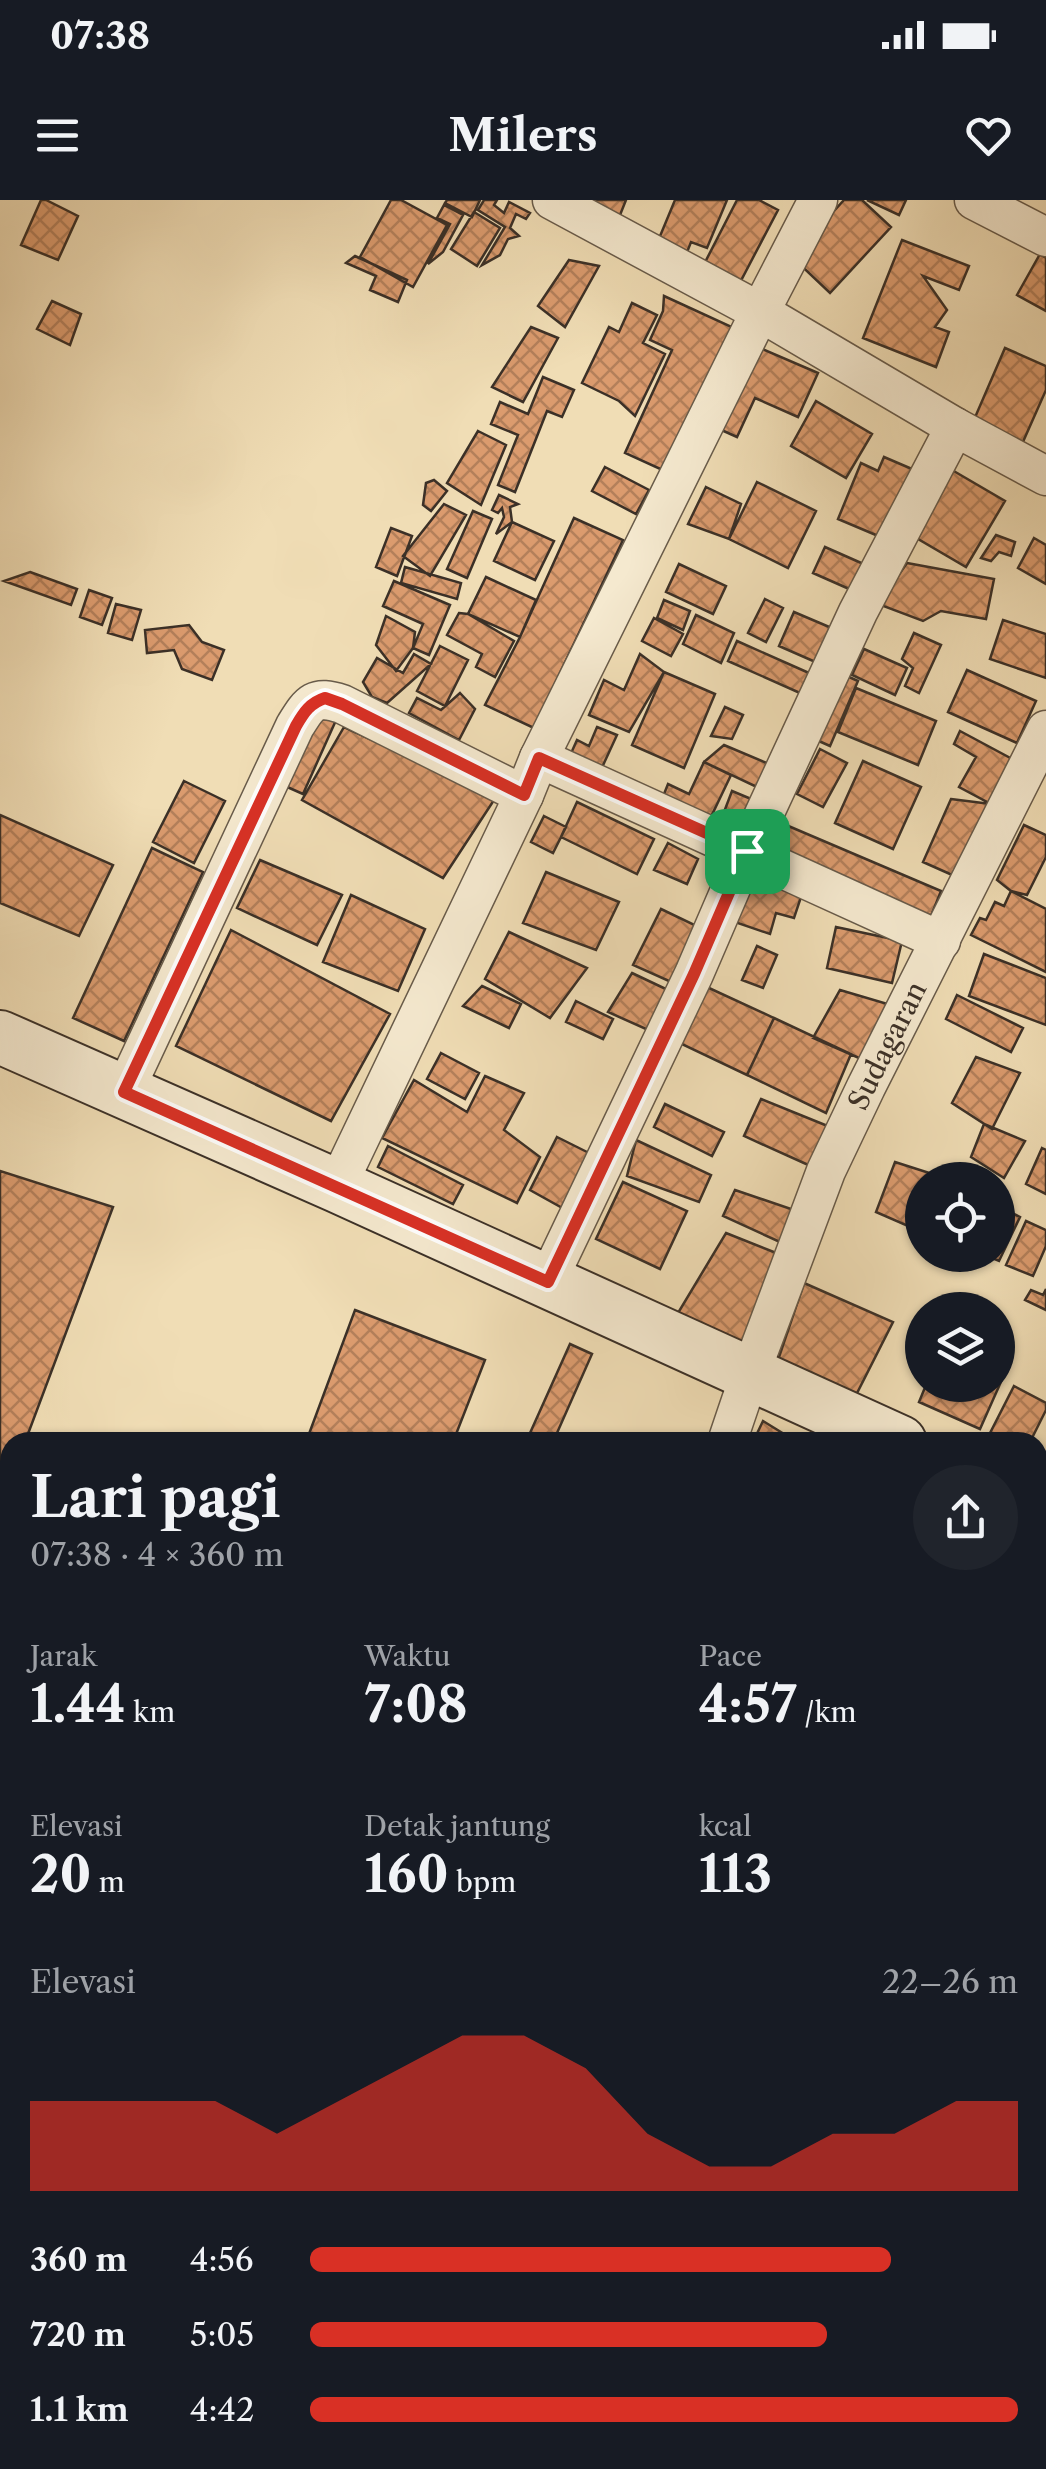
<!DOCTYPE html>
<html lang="id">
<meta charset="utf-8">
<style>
body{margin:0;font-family:"Libre Caslon Text",serif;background:#20242c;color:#f1f3f6;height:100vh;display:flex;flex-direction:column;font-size:38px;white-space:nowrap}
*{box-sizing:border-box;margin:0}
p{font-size:32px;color:#9ea1a6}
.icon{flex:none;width:55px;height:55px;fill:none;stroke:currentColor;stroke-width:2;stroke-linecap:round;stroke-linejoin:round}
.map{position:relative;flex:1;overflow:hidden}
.sheet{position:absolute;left:0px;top:1232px;width:1048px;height:1038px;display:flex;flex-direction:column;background:#171b24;border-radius:30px 30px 0 0;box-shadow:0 2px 8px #0004}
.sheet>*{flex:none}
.fabs{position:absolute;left:905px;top:962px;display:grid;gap:20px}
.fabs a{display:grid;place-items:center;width:110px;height:110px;border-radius:50%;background:#171b24;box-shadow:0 2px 8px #0004;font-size:50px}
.pin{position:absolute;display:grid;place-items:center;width:85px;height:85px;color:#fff;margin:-42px;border-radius:20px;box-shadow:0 5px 15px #0006}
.round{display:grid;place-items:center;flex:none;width:105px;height:105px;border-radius:52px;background:#20242c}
.overview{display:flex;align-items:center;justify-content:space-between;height:170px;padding:0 30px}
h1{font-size:55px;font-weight:700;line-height:75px}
.figures{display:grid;grid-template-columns:repeat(3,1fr);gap:15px;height:170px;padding:10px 30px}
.figures div{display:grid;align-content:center}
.figures b{font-size:50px;font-weight:700}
.figures small{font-size:28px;font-weight:400}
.figures p{font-size:28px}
.chart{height:280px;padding:20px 30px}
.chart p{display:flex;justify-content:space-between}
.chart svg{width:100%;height:180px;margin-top:10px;fill:#d93025;opacity:.7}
ul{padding:0 30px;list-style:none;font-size:32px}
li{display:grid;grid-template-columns:160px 120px 1fr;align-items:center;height:75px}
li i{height:25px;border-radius:12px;background:#d93025}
.status{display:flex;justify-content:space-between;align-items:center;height:70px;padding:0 50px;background:#171b24;direction:ltr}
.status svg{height:28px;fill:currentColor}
header{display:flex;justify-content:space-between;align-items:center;height:130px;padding:0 30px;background:#171b24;font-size:45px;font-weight:700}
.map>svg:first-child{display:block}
.building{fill:url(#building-cross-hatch);stroke:#3b3027;stroke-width:2.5}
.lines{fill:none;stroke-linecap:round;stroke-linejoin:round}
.street-casing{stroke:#685b4a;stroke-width:41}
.secondary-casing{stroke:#3b3027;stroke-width:56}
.street{stroke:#f5e9cf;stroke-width:38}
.secondary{stroke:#f5e9cf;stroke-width:52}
.route-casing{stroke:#fff;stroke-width:20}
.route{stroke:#d93025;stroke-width:12}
.labels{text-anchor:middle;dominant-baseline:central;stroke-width:8;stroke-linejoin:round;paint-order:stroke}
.street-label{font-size:28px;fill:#3b3027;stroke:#f5e9cf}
</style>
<div class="status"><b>07:38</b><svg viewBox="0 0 49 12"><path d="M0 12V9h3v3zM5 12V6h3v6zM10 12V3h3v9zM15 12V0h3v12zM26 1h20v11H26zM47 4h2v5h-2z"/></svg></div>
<header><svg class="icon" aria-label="menu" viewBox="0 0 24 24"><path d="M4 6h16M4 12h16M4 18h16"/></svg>Milers<svg class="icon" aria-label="heart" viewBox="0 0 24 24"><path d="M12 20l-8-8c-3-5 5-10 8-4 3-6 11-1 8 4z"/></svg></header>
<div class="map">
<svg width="1046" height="2269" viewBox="0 0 1046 2269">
<defs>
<pattern id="building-cross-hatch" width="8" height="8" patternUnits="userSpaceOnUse" patternTransform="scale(2.5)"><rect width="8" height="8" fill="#db9b6e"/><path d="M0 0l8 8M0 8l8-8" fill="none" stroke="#b37f5a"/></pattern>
</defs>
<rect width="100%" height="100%" fill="#f0ddb5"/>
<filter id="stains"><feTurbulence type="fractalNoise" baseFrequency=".002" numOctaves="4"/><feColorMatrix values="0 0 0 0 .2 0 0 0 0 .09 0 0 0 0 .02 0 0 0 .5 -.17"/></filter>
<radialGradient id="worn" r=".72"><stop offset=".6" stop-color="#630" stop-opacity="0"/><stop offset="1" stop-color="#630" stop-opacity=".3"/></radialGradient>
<path class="building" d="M41,0H46L78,16L58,60L21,45Z
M391,0H401L447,25L413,87L360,57Z
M447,0H480L472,17L445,3Z
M484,0H497L494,5L504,13L509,2L530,13L526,19L516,14L510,28L519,36L508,39L500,55L482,65L505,27L478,10Z
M577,0H626L618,20Z
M675,0H727L707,48L691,42L682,65L653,53Z
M737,0H759L778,10L735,92L699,74Z
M844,0H862L891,27L830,93L792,57Z
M867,0H906L899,15Z
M444,5L463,15L443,52L428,64L450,24L437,18Z
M474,12L500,28L477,66L451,49Z
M902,40L969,66L959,90L923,76L947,110L935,127L949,132L936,167L863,138Z
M1040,54L1046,58V111L1017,95Z
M355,56L407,80L398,102L370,90L376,76L346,63Z
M569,60L599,66L565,127L538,106Z
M664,96L734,128L667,272L625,253L672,150L650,140L663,111Z
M52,101L81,114L70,145L37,129Z
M632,103L657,115L643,143L665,154L635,216L619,201L582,183L609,127L619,132Z
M531,127L558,138L523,202L492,187Z
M753,145L818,173L798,217L755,198L737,237L717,228Z
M1005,148L1046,166V190L1022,244L973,222Z
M543,177L574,190L562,217L547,211L515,292L498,285L518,235L491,224L500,202L528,214Z
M816,201L872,234L846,278L791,246Z
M478,231L506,245L481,305L447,283Z
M884,257L912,269L883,338L838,319L861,263L878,271Z
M605,267L649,290L636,314L592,291Z
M952,270L1005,301L966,367L913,336Z
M434,280L447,291L431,311L423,305L426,283Z
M757,282L816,311L788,368L729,339Z
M706,287L741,304L729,339L688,324Z
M499,295L518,304L510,307L512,322L496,334L504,317L502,308L498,313L492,310Z
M444,304L466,315L430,376L403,356Z
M473,311L492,319L467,378L447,369Z
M574,318L623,340L534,528L485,505L520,437Z
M512,322L554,341L535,380L494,361Z
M391,328L412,336L397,376L376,367Z
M996,335L1015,342L1011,356L999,352L991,361L981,358Z
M1034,338L1046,345V384L1018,368Z
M825,347L868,366L856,392L813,373Z
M907,363L994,379L986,419L941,411L923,421L878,404Z
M679,364L726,386L713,414L666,392Z
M405,367L461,383L457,399L401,383Z
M30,372L77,389L71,405L4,381Z
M486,377L536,400L520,437L468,414Z
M394,381L450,405L429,455L413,448L423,424L383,406Z
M89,390L112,398L102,425L80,417Z
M765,399L783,408L766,442L748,433Z
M664,400L690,411L683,430L657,418Z
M116,404L141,410L132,440L108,433Z
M794,412L834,429L820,464L779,446Z
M459,413L468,414L514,441L495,477L476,467L482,454L447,435Z
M696,415L734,433L721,463L683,444Z
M386,416L415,432L413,448L396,471L376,445Z
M654,418L683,434L671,456L642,441Z
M1003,420L1046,434V478L990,459Z
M189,425L202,442L224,450L212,480L182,469L174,450L147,453L145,430Z
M914,433L941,445L919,493L905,486L913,468L902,459Z
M737,441L809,473L800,493L728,461Z
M440,446L468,460L445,506L417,491Z
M864,449L907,468L895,495L852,475Z
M414,454L431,464L387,503L372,497L363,482L377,458L403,473Z
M640,454L664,472L629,532L589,515L604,480L624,490Z
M967,470L1036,501L1017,543L948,512Z
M664,472L715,494L684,568L632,545Z
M840,473L858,481L830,546L812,538Z
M856,488L936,521L918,565L838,532Z
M460,493L475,509L459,540L409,513L417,498L441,510Z
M725,507L743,515L732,539L711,536Z
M337,518L303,594L285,586L315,520Z
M344,527L496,597L443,678L302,600Z
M597,527L617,535L599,574L568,560L577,540L589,546Z
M960,531L1014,560L991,604L959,587L976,557L954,544Z
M724,545L769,564L759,588L704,562Z
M820,549L847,563L823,607L797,594Z
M863,561L921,587L893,649L835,623Z
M704,562L731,575L709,621L662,599L668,584L689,594Z
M184,581L225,601L194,663L153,642Z
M732,591L756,601L747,622L724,612Z
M951,599L991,604L959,678L923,662Z
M577,602L654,639L637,674L561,637Z
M0,615L113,665L79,736L0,703Z
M544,616L566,627L553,653L531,642Z
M786,625L941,691L931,716L766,647Z
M1024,625L1046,635V657L1027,695L1011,691L997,680Z
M668,643L698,659L687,684L654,670Z
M152,648L203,672L124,841L73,818Z
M260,660L342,695L317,745L237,708Z
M546,672L619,702L596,750L523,723Z
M745,672L803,691L794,718L776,713L770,734L729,720Z
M1011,691L1046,709V772L971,735L980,718L986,720L995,702L1004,706Z
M351,695L425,729L398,791L323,762Z
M661,709L703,729L678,785L633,765Z
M836,727L902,741L892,783L827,768Z
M231,730L390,814L331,921L176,846Z
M509,732L587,768L550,818L485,779Z
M757,746L777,755L763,788L742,780Z
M984,754L1046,778V825L969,796Z
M632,773L670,791L655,833L608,812Z
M696,782L774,818L747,875L669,838Z
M482,786L521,804L509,828L463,806Z
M840,790L891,805L866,861L813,838Z
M957,795L1023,828L1011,852L946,819Z
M576,801L613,819L603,839L566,822Z
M774,818L851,854L826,913L747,875Z
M441,853L479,873L465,899L427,879Z
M976,857L1020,873L992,929L952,903Z
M485,876L524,893L504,930L540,957L517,1003L382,938L414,880L467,912Z
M761,899L835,929L815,968L744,936Z
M665,904L724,932L712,956L654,927Z
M984,924L1025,941L1004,978L971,957Z
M557,937L591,954L566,1010L530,990Z
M636,940L711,975L699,1002L627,976Z
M388,946L463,985L453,1004L378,967Z
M1042,948L1046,950V994L1026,984Z
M895,962L945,978L944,980H922V1020L917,1030L876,1012Z
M0,971L113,1007L25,1242H10V1284L0,1311Z
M623,982L687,1011L660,1069L596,1039Z
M735,990L794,1010L780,1042L723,1016Z
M998,1006L1020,1017L999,1061L985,1055H998Z
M1026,1021L1046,1030V1046L1033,1076L1006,1065Z
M726,1033L789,1058L747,1146L678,1113Z
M804,1083L893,1122L854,1199L778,1160Z
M1046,1089V1110L1025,1100L1031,1090L1043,1095Z
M355,1110L485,1160L453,1242H306Z
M570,1144L592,1154L553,1242H526Z
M998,1162L1008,1166L980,1229L919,1202L926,1185H998Z
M1014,1186L1046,1203V1210L1030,1242H988L986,1241Z
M763,1221L797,1242H753Z
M1046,1450V1552L1038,1548V1469Z
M1038,1566L1046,1570V1615L1038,1612Z
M0,1646L10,1649V1853L0,1880Z
M1038,1803L1046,1806V1884L1038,1881Z
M1038,1937L1046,1941V1965L1038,1961Z
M1038,1966L1046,1969V2074L1038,2072Z
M1046,2093V2127L1038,2124V2115Z
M1038,2146L1046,2148V2202L1038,2200Z
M1038,2229L1042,2230L1040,2256L1046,2259L1045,2269H1015L973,2260H1038Z
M368,2260H392L411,2269H363Z
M489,2260H527L524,2269H485Z
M527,2260H555L551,2269H524Z
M571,2260H624L626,2264L625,2269H569Z
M706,2260H787L785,2269H704Z
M869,2260H942L962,2269H867Z"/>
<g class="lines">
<defs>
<g id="street">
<path d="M552,0L760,112L955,227L1046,276"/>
<path d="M974,0L1046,37"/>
<path d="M539,558L941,741"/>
<path d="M124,892L295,526C310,502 314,495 342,504L524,595"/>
<path d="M337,986L524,595L539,558L760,112L818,0"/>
<path d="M547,1082L694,774L747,651L858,412L955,227"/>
<path id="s1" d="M727,1242L750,1174L826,971L866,887L1046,530"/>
<path d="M1038,1401L1046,1382"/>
<path d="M1038,1773L1046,1775"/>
<path d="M1038,2207L1046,2209"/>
<path d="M434,2260L456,2269"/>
<path d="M352,2269L355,2260"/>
<path d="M694,2269L697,2260"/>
</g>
<path id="secondary" d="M0,837L337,986L900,1242
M1038,1305L1046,1309"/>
</defs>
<use href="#street" class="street-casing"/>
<use href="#secondary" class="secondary-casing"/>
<use href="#street" class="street"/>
<use href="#secondary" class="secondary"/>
</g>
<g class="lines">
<defs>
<path id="route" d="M325,498L342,504L524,595L539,558L747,651L694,774L548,1082L124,892L296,526C304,512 310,503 325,498Z"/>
</defs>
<use href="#route" class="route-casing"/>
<use href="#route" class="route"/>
</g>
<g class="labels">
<g class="street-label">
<text stroke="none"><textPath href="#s1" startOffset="428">Sudagaran</textPath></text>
</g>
</g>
<rect width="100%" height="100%" filter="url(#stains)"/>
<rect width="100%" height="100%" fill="url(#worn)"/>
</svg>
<div class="fabs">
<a><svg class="icon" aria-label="locate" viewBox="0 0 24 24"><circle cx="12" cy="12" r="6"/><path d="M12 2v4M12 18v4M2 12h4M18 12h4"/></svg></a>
<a><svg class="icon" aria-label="layers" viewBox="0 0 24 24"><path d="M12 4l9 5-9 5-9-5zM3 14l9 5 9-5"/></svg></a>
</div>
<div class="pin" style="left:747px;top:651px;background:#1e9e55"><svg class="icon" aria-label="arrive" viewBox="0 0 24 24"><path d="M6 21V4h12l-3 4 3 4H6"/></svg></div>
<section class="sheet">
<div class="overview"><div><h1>Lari pagi</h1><p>07:38 · 4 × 360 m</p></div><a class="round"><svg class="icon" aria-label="share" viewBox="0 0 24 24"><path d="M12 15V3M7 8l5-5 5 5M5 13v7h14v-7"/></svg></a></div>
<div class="figures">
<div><p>Jarak</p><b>1.44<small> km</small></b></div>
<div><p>Waktu</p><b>7:08</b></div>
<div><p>Pace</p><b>4:57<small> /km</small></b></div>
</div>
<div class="figures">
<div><p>Elevasi</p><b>20<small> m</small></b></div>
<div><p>Detak jantung</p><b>160<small> bpm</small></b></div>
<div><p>kcal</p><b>113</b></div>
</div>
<div class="chart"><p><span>Elevasi</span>22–26 m</p>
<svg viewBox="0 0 160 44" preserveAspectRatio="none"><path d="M0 44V22L10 22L20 22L30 22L40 30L50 22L60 14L70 6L80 6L90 14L100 30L110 38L120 38L130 30L140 30L150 22L160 22V44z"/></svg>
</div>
<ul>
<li><b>360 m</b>4:56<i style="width:82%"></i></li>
<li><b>720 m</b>5:05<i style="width:73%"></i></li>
<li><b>1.1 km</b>4:42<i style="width:100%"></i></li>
</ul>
</section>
</div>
